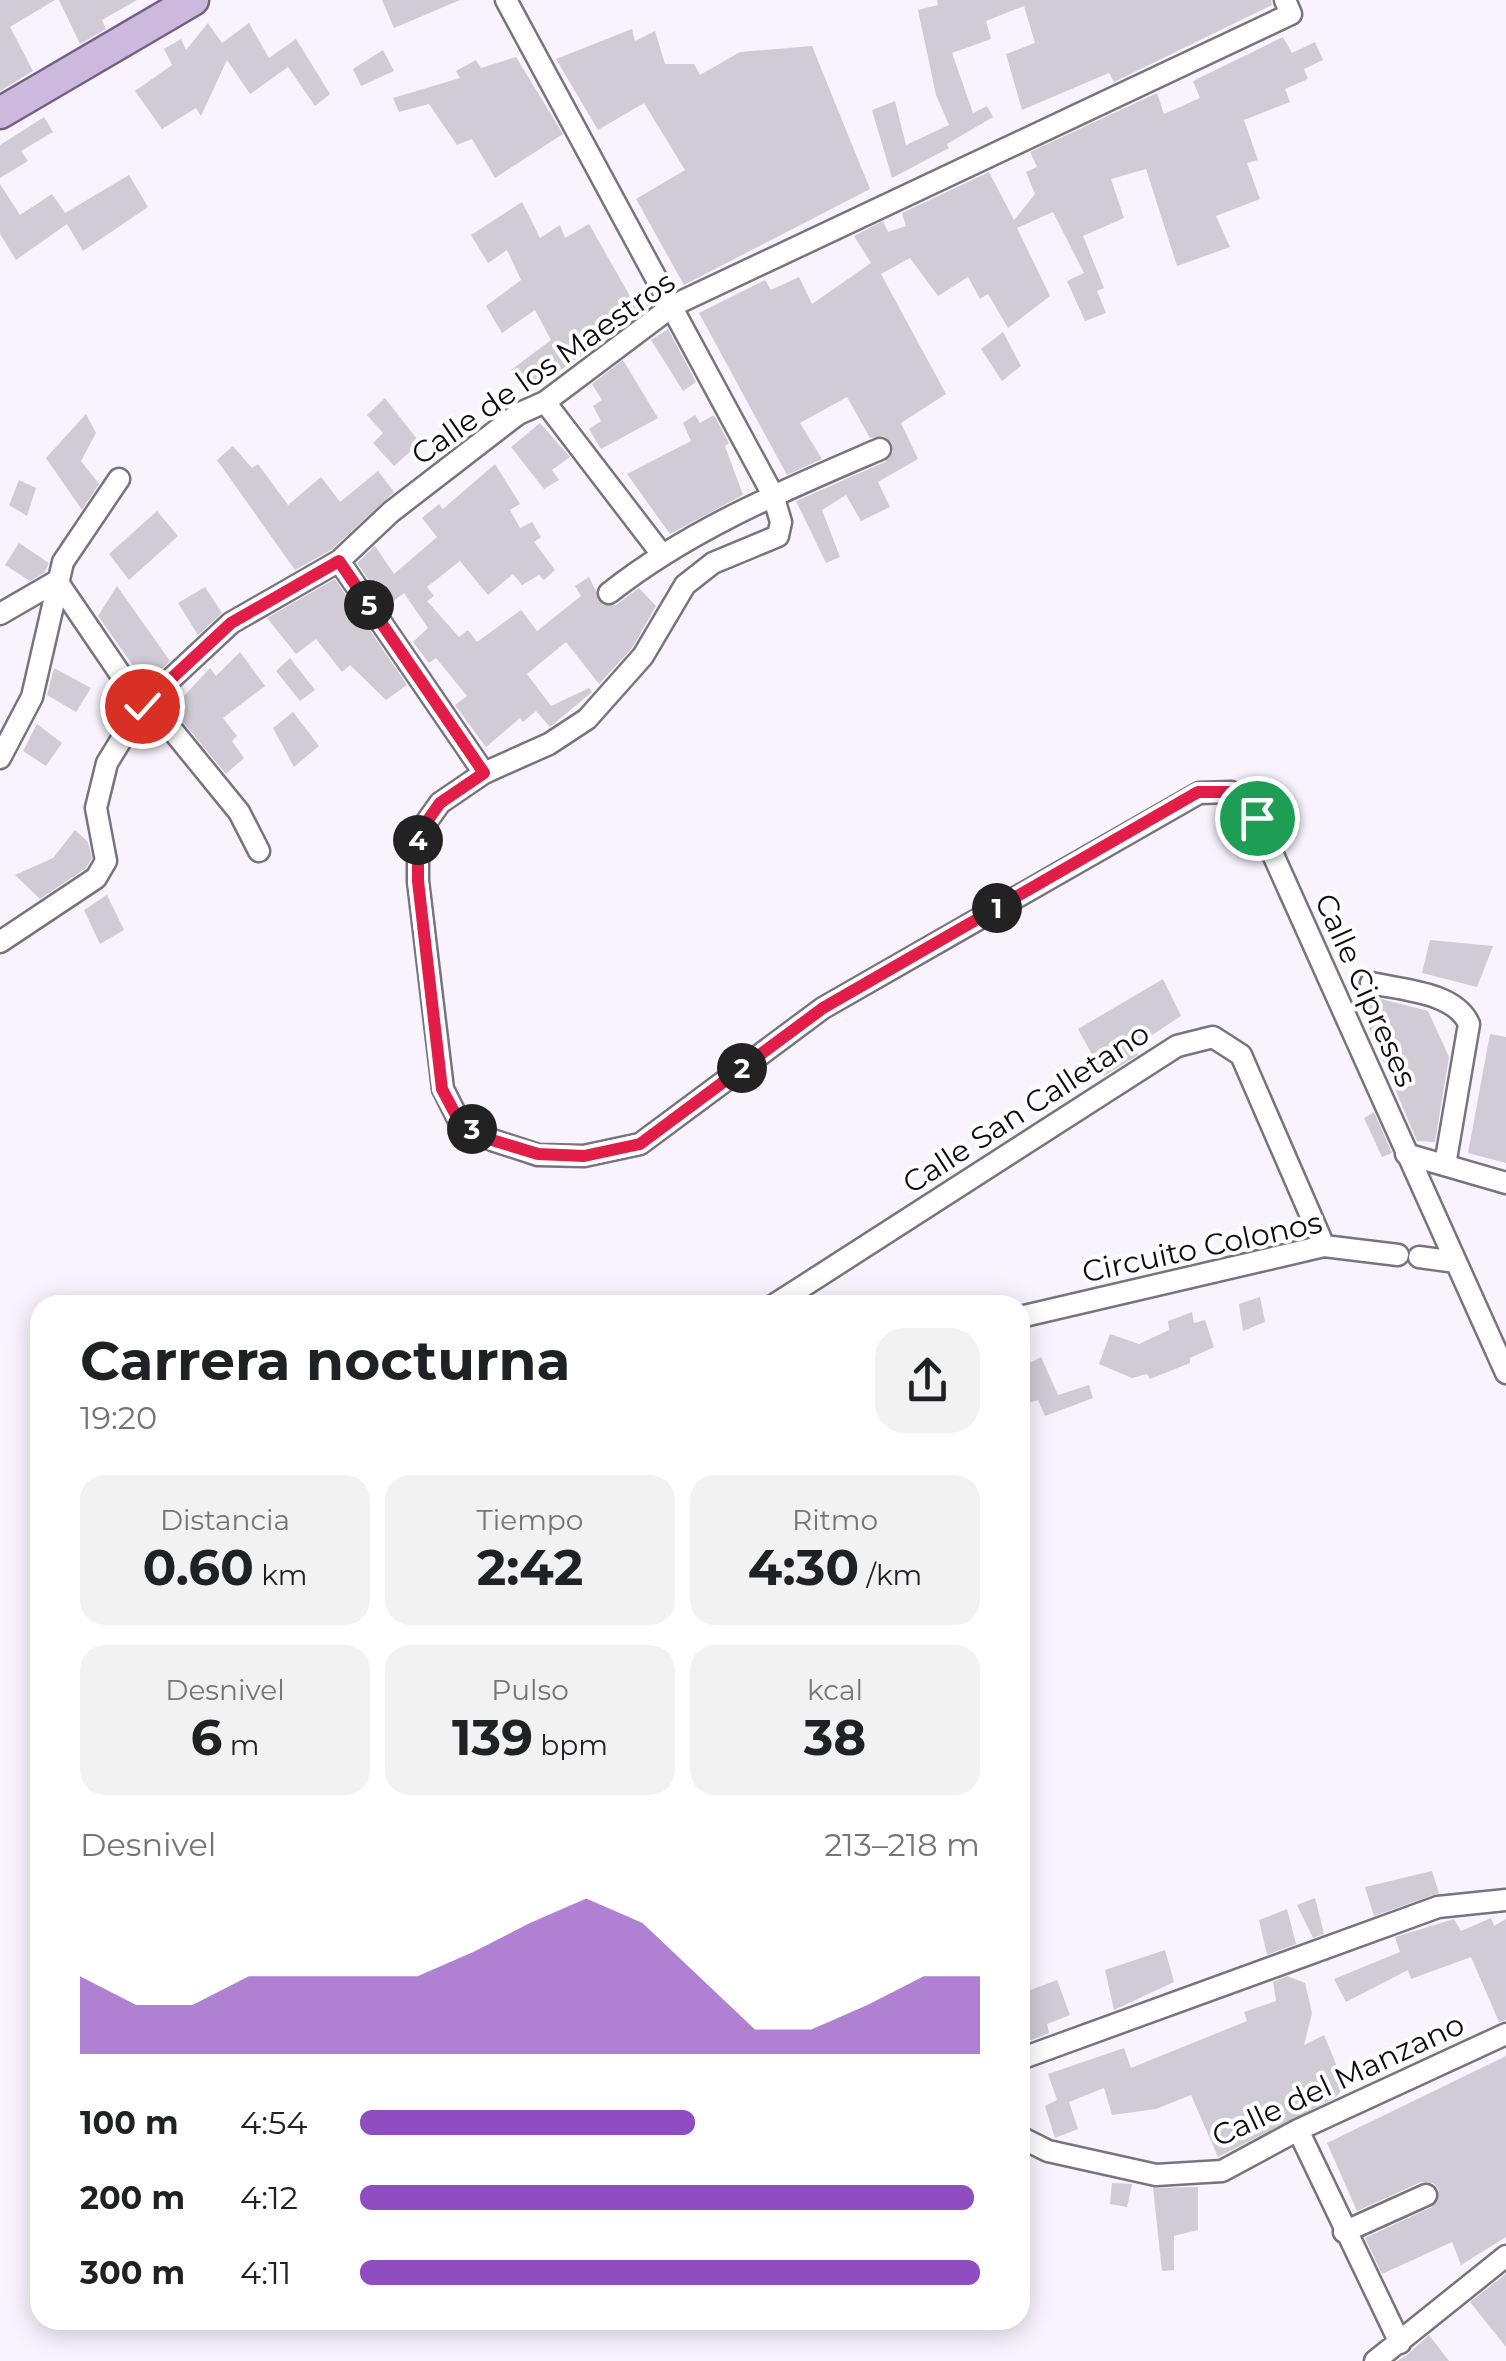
<!DOCTYPE html>
<html lang="es">
<meta charset="utf-8">
<style>
body{margin:0;font-family:Montserrat,sans-serif;background:#f2f2f2;color:#202124;height:100vh;display:flex;flex-direction:column;font-size:38px;white-space:nowrap}
*{box-sizing:border-box;margin:0}
p{font-size:32px;color:#757577}
.icon{flex:none;width:55px;height:55px;fill:none;stroke:currentColor;stroke-width:2;stroke-linecap:round;stroke-linejoin:round}
.map{position:relative;flex:1;overflow:hidden}
.panel{position:absolute;left:30px;top:1295px;width:1000px;height:1035px;display:flex;flex-direction:column;background:#fff;border-radius:30px;box-shadow:0 5px 25px #0003}
.panel>*{flex:none}
.pin{position:absolute;display:grid;place-items:center;width:85px;height:85px;color:#fff;margin:-42px;border:5px solid #fff;border-radius:50%;box-shadow:0 2px 10px #0007}
.km{position:absolute;width:50px;height:50px;margin:-25px;border-radius:50%;background:#222;color:#fff;font-size:28px;line-height:50px;text-align:center}
.round{display:grid;place-items:center;flex:none;width:105px;height:105px;border-radius:30px;background:#f2f2f2}
.headline{display:flex;align-items:center;justify-content:space-between;height:170px;padding:0 50px}
h1{font-size:55px;font-weight:700;line-height:75px}
.stats{display:grid;grid-template-columns:repeat(3,1fr);gap:15px;height:170px;padding:10px 50px}
.stats div{display:grid;align-content:center;border-radius:25px;background:#f2f2f2;text-align:center}
.stats b{font-size:50px;font-weight:700}
.stats small{font-size:28px;font-weight:400}
.stats p{font-size:28px}
.chart{height:280px;padding:20px 50px}
.chart p{display:flex;justify-content:space-between}
.chart svg{width:100%;height:180px;margin-top:10px;fill:#904dc1;opacity:.7}
ul{padding:0 50px;list-style:none;font-size:32px}
li{display:grid;grid-template-columns:160px 120px 1fr;align-items:center;height:75px}
li i{height:25px;border-radius:12px;background:#904dc1}
.map>svg:first-child{display:block}
.building{fill:#d0cbd5}
.lines{fill:none;stroke-linecap:round;stroke-linejoin:round}
.street-casing{stroke:#78737c;stroke-width:25}
.primary-casing{stroke:#735e86;stroke-width:35}
.street{stroke:#fff;stroke-width:20}
.primary{stroke:#ccb9dd;stroke-width:30}
.route-casing{stroke:#fff;stroke-width:20}
.route{stroke:#e11d48;stroke-width:12}
.labels{text-anchor:middle;dominant-baseline:central;stroke-width:8;stroke-linejoin:round;paint-order:stroke}
.street-label{font-size:30px;fill:#0d0b0e;stroke:#fff}
</style>
<div class="map">
<svg width="1506" height="2361" viewBox="0 0 1506 2361">
<rect width="100%" height="100%" fill="#f8f3fd"/>
<path class="building" d="M0,0H55L10,27L33,71L0,91Z
M59,0H137L102,20L106,29L80,44Z
M382,0H460L394,28Z
M937,0H1271L1272,5L1114,82L1109,73L1022,110L1006,54L1035,43L1024,6L986,21L991,39L952,53L973,113L987,106L993,117L947,144L949,148L892,178L872,110L895,101L906,145L949,125L936,95L918,10L938,5Z
M208,23L222,43L249,23L269,58L296,39L330,94L315,106L288,67L250,94L227,60L201,116L196,108L162,129L135,91L172,65L164,49L181,39L186,50Z
M632,29L635,41L655,31L665,64H694L700,75L740,52L812,46L870,189L684,285L636,199L685,170L644,103L598,130L556,59Z
M1283,37L1292,53L1315,42L1323,60L1304,69L1308,79L1285,89L1290,102L1244,120L1258,160L1247,163L1260,199L1216,216L1230,247L1177,266L1146,169L1111,179L1124,218L1083,236L1104,288L1097,291L1106,313L1085,321L1067,281L1084,273L1053,212L1017,228L1050,296L1008,328L988,294L980,299L968,277L938,296L910,258L881,274L946,394L901,423L918,459L878,482L890,507L861,521L846,495L822,510L840,557L826,563L796,501L885,462L893,452L892,443L883,436L870,438L847,397L800,423L822,459L787,475L699,313L765,280L771,290L799,277L812,304L871,263L854,236L883,221L888,232L906,226L902,213L989,172L1014,220L1035,194L1026,172L1037,167L1030,152L1157,93L1164,114L1200,98L1193,81Z
M383,50L394,71L361,86L353,69Z
M516,57L563,134L495,178L472,139L457,145L429,104L399,112L393,98L460,78L456,71L476,60L481,68Z
M44,117L53,132L21,151L28,161L0,178V145Z
M129,175L148,207L83,251L67,224L16,260L0,234V184L20,215L52,194L65,213Z
M522,202L540,238L560,225L565,238L589,224L631,298L646,289L654,303L618,322L620,327L529,393L511,370L551,340L535,310L502,333L486,306L521,280L507,250L488,263L471,235Z
M668,329L696,382L683,391L651,340Z
M1003,332L1021,366L1002,381L981,349Z
M623,360L658,418L601,449L589,429L601,421L593,406L602,400L592,384Z
M385,398L420,443L394,466L373,443L383,433L367,415Z
M86,414L96,433L81,461L99,484L82,510L46,458Z
M695,415L700,423L714,415L729,443L725,446L743,495L670,534L627,474L691,441L683,423Z
M540,423L570,457L552,470L559,480L544,489L511,447Z
M233,446L252,468L258,464L288,505L321,477L340,502L378,471L394,492L331,550L295,570L217,460Z
M495,464L520,504L510,510L520,528L532,522L541,537L534,542L555,570L544,580L539,575L522,585L513,574L488,595L460,561L427,587L434,596L427,601L459,637L468,630L477,642L521,610L537,631L581,596L575,586L589,577L603,605H616L639,588L656,606L632,648L599,684L566,642L527,674L551,706L589,688L592,692L550,727L536,711L523,722L520,718L486,747L455,705L467,696L436,658L429,663L413,642L428,628L404,593L387,606L357,563L375,546L394,574L437,537L422,518L439,504L443,509Z
M19,480L36,488L27,516L9,505Z
M157,511L178,536L129,580L109,554Z
M19,543L49,563L44,573L30,581L5,565Z
M335,579L407,685L386,700L350,665L342,672L316,639L296,654L267,618Z
M117,586L170,661L146,684L98,616Z
M205,587L222,613L198,635L178,603Z
M240,652L265,686L223,718L237,736L232,741L244,758L226,774L172,709L210,668L216,676Z
M290,658L315,690L300,701L276,671Z
M54,668L91,688L76,712L47,695Z
M293,712L319,746L294,767L273,728Z
M37,724L62,743L46,766L23,751Z
M75,830L88,842L92,858L86,868L40,899L15,875L53,858Z
M107,895L124,930L100,944L84,910Z
M1430,940L1493,946L1477,987L1422,973Z
M1163,979L1181,1016L1134,1047L1138,1055L1104,1076L1078,1029Z
M1354,992L1428,1011L1449,1057L1435,1142L1417,1141Z
M1490,1034L1506,1037V1163L1468,1153Z
M1374,1112L1392,1153L1382,1157L1364,1118Z
M1260,1297L1265,1322L1243,1331L1239,1304Z
M1192,1312L1194,1323L1205,1320L1214,1347L1190,1358V1363L1150,1379L1147,1374L1132,1378L1099,1364L1110,1334L1139,1344L1169,1330L1168,1321Z
M1041,1357L1058,1395L1089,1385L1093,1398L1045,1416L1038,1400L1020,1406V1368Z
M1432,1871L1439,1893L1374,1916L1365,1887Z
M1315,1898L1324,1934L1313,1938L1297,1905Z
M1287,1909L1296,1944L1267,1955L1259,1920Z
M1491,1918L1494,1926L1506,1919V2020L1499,2022L1471,1957L1411,1979L1408,1970L1346,2002L1334,1979L1400,1952L1395,1937L1454,1919L1461,1931Z
M1165,1950L1174,1982L1114,2010L1105,1970Z
M1287,1976L1305,1983L1312,2013L1304,2045L1324,2035L1345,2086L1335,2098L1218,2157L1191,2095L1156,2109L1112,2115L1104,2088L1069,2102L1078,2129L1055,2138L1045,2106L1057,2100L1048,2074L1124,2048L1131,2068L1247,2021L1244,2012L1276,2001L1273,1982Z
M1057,1980L1070,2015L1047,2024L1049,2033L1026,2042L1020,2026V1994Z
M1506,2056V2237L1461,2265L1452,2242L1382,2274L1365,2238L1432,2207L1439,2190L1433,2183L1421,2182L1357,2211L1327,2143Z
M1112,2183L1132,2184L1127,2207L1110,2204Z
M1198,2187V2230L1174,2236V2270L1162,2271L1153,2188Z
M1506,2274V2347L1470,2302Z
M1429,2335L1449,2361H1397L1407,2355Z"/>
<g class="lines">
<defs>
<path id="street" d="M506,0L773,495L781,522L778,536L713,563L685,585L643,656L587,719L549,744L484,773L440,803L418,834V881L443,1089L459,1121L492,1140L538,1155L584,1156L640,1144L823,1008L1199,793L1231,792L1257,819L1506,1373
M545,402L660,552
M339,561L484,773
M57,581L142,706L164,720L239,812L259,851
M609,593C690,529 785,490 880,449
M0,614L57,581
M0,758L32,697L63,562L119,479
M0,942L96,878L106,861L96,808L107,763L142,706L231,623L339,561L391,512L518,414L545,402L674,305L1291,14L1285,0
M1371,983C1402,990 1455,992 1469,1024L1445,1165
M1406,1154L1506,1183
M1419,1257L1456,1262
M774,1305L1177,1046L1213,1037L1241,1055L1324,1246
M1020,1317L1324,1246L1398,1255
M1020,2059L1438,1907L1506,1900
M1298,2130L1400,2343
M1020,2137L1048,2151L1156,2175L1222,2171L1298,2130L1506,2034
M1344,2232L1426,2195
M1375,2361L1506,2256"/>
<path id="primary" d="M0,113L193,0"/>
</defs>
<use href="#street" class="street-casing"/>
<use href="#primary" class="primary-casing"/>
<use href="#street" class="street"/>
<use href="#primary" class="primary"/>
</g>
<g class="lines">
<defs>
<path id="route" d="M142,706L231,623L339,561L484,773L440,803L418,834V881L442,1089L459,1121L492,1140L538,1154L584,1156L640,1144L823,1008L1198,792H1231L1257,818"/>
</defs>
<use href="#route" class="route-casing"/>
<use href="#route" class="route"/>
</g>
<g class="labels">
<g class="street-label">
<text transform="translate(543 368) rotate(-35)">Calle de los Maestros</text>
<text transform="translate(1366 990) rotate(66)">Calle Cipreses</text>
<text transform="translate(1026 1108) rotate(-33)">Calle San Calletano</text>
<text transform="translate(1202 1247) rotate(-12)">Circuito Colonos</text>
<text transform="translate(1338 2080) rotate(-25)">Calle del Manzano</text>
</g>
</g>
</svg>
<div class="pin" style="left:1257px;top:818px;background:#1e9e55"><svg class="icon" aria-label="arrive" viewBox="0 0 24 24"><path d="M6 21V4h12l-3 4 3 4H6"/></svg></div>
<div class="pin" style="left:142px;top:706px;background:#d93025"><svg class="icon" aria-label="check" viewBox="0 0 24 24"><path d="M5 12l5 5 9-10"/></svg></div>
<b class="km" style="left:997px;top:908px">1</b>
<b class="km" style="left:742px;top:1068px">2</b>
<b class="km" style="left:472px;top:1129px">3</b>
<b class="km" style="left:418px;top:840px">4</b>
<b class="km" style="left:369px;top:605px">5</b>
<section class="panel">
<div class="headline"><div><h1>Carrera nocturna</h1><p>19:20</p></div><a class="round"><svg class="icon" aria-label="share" viewBox="0 0 24 24"><path d="M12 15V3M7 8l5-5 5 5M5 13v7h14v-7"/></svg></a></div>
<div class="stats">
<div><p>Distancia</p><b>0.60<small> km</small></b></div>
<div><p>Tiempo</p><b>2:42</b></div>
<div><p>Ritmo</p><b>4:30<small> /km</small></b></div>
</div>
<div class="stats">
<div><p>Desnivel</p><b>6<small> m</small></b></div>
<div><p>Pulso</p><b>139<small> bpm</small></b></div>
<div><p>kcal</p><b>38</b></div>
</div>
<div class="chart"><p><span>Desnivel</span>213–218 m</p>
<svg viewBox="0 0 160 44" preserveAspectRatio="none"><path d="M0 44V25L10 32L20 32L30 25L40 25L50 25L60 25L70 19L80 12L90 6L100 12L110 25L120 38L130 38L140 32L150 25L160 25V44z"/></svg>
</div>
<ul>
<li><b>100 m</b>4:54<i style="width:54%"></i></li>
<li><b>200 m</b>4:12<i style="width:99%"></i></li>
<li><b>300 m</b>4:11<i style="width:100%"></i></li>
</ul>
</section>
</div>
